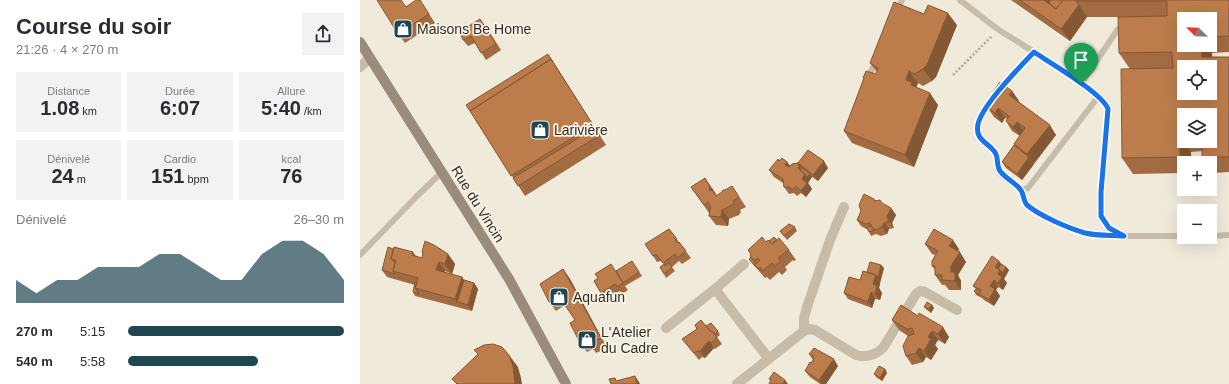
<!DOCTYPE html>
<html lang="fr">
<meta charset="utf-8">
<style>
body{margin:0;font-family:Arial,sans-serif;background:#f2f2f3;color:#2b2b33;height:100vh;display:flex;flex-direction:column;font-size:15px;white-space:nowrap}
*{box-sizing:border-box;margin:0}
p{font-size:13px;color:#7c7c81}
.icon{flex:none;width:22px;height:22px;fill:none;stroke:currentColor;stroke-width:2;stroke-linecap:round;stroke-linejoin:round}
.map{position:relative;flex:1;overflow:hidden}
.details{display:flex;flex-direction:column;background:#fff;width:360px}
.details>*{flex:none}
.needle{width:26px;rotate:293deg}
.controls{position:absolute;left:817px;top:12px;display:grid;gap:8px}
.controls a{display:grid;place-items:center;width:40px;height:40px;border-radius:0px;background:#fff;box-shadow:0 4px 16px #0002;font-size:20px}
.pin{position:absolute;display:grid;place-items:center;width:34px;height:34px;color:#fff;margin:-41px -17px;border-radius:50% 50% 50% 0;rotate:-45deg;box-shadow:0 0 4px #0007}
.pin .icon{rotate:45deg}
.round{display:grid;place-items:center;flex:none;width:42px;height:42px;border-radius:0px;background:#f2f2f3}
.headline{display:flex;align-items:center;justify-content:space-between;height:68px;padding:0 16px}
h1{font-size:22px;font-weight:600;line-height:30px}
.figures{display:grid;grid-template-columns:repeat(3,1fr);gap:6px;height:68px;padding:4px 16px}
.figures div{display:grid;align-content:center;border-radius:0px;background:#f2f2f3;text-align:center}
.figures b{font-size:20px;font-weight:600}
.figures small{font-size:11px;font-weight:400}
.figures p{font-size:11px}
.chart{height:112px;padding:8px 16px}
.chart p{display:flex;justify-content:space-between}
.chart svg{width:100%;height:72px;margin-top:4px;fill:#204652;opacity:.7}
ul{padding:0 16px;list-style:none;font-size:13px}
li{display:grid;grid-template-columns:64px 48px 1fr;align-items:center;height:30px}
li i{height:10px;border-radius:5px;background:#204652}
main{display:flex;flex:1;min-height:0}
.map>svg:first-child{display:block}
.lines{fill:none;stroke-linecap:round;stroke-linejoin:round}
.path{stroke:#b2a692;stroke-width:2.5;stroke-dasharray:2 2;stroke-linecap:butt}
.lane{stroke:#c7bca8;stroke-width:6}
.street{stroke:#c7bca8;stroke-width:10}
.secondary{stroke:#9a8b7a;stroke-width:10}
.wall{fill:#a26b41;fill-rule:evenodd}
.shaded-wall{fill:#845735}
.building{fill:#bc7c4c;stroke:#845735;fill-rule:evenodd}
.route-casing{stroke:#fff;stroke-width:8}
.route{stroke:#1a73e8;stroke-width:5}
.labels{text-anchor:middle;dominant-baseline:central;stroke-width:3.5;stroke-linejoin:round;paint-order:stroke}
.poi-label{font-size:14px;fill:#342e28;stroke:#f8f3e7;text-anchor:start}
.street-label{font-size:14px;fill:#342e28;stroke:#f8f3e7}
</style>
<main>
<section class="details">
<div class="headline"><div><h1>Course du soir</h1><p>21:26 · 4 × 270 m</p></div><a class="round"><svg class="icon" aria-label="share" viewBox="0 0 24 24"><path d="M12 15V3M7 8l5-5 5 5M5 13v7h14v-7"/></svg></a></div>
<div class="figures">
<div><p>Distance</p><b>1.08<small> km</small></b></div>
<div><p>Durée</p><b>6:07</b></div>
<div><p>Allure</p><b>5:40<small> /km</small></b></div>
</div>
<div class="figures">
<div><p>Dénivelé</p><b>24<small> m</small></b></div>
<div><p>Cardio</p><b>151<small> bpm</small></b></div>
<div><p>kcal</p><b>76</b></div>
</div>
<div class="chart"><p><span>Dénivelé</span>26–30 m</p>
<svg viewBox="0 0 160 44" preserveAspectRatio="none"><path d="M0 44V30L10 38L20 30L30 30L40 22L50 22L60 22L70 14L80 14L90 22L100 30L110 30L120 14L130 6L140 6L150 14L160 30V44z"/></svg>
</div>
<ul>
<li><b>270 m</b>5:15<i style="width:100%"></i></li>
<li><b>540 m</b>5:58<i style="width:60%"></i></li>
</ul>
</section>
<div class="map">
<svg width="869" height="384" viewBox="0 0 869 384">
<rect width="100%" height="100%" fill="#f0eadb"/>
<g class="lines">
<path class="path" d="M593,75L632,36"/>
<path class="lane" d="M600,0C613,10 626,21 639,30C659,43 741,91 748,109L741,192V216L749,228L764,236H824
M537,11L542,0
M674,52C659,68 610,114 619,137C622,144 631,146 635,151C638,157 636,164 638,170C642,178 654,184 661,190L668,188L738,97
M508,79L516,60
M721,84L758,29L765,25
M661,190L666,204L675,211L689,218L726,233L761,236
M850,236L869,235
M0,255L57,196L82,172"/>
<path class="street" d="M0,67L10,58
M355,289L384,264
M306,328L355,289L409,359
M444,331V318L447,307L470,240L484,207
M377,384L444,331L449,329L455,330L496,355C506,358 515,355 523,348L556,294L560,291L565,292L597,310"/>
<path class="secondary" d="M0,42L149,279L206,384"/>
</g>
<path class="wall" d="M60,0L75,23L45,43L38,34L46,7Z
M651,0H869V52L852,53V57H869V172L853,173L850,168V163H847L842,157V151L831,152V163H824V173L773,174L762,158L770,69L759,53L795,17H727L710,41ZM850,19V45H824ZM824,115L850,141H824Z
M564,14L597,25L576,77L572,81L563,86L558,83L556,87L578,105L554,167L492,143L484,131L504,79L503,78L516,74L517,72L510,63Z
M125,25L141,50L126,60L115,43L108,46L103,40Z
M194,63L246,145L165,196L106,105Z
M652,91L659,101H658L696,135L662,180L646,168L642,162L656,147L654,144L660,136L652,131L646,121L647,119L645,118L642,123L634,117L627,107L635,95L633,92Z
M419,161L427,162L430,166L438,163L468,168L458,181L452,177L448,183L452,189L446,197L441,193L437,196L434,193L429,194L424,187L423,183L414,177L409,170Z
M372,186L386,207L380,210L381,212L379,215L369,219L368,226L356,225L349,216V213L331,187L352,188L357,196Z
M514,199L515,201L531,208L536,215L532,223L534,228L529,229L527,234L521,236L516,234L511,236L508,230L501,226L497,220Z
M435,227L437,231L427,240L420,231Z
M309,229L331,258L322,264L319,261L312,267L315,271L306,278L304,274V264L301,261L297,262L293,256Z
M417,240L429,250L436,260L434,261L433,260L425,267L427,270L422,275L419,272L410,280L407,277L405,278L391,262L389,259L391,257V255L388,250L406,242Z
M565,244L599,249L598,251L606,262L598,275L601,281V290H589L585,285H582L575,275V270L572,266L575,255L572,254Z
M33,249L53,252L56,256L62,258L63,254L62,252L88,254L95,264L92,274L85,271V272L102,277L104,280L114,283L118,289L112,311L55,296L53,292L55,285L27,277L22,270Z
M272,261L282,276L265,286L268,290L262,294L260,291L246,300L234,281L256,271Z
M641,264L646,267L649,270L644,279L647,283L643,290L638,287L636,290L640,296L634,306L624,300L622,298L616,295L614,291L616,289L613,286Z
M521,265L524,268L519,288L522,293L520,300L515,299L512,308L488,299L484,293L500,280L507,272Z
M203,269L210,279L247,348L236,353L233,349L227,352L220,343L215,320L205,305L196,311L189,302Z
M541,305L589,337L585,344L578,340L575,345L578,349L571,360L566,357L563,362L552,365L546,356L548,336L539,330L532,320Z
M572,305L574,308L571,313L567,310L564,307Z
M335,325L346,326L358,331L360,335L357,337L362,344L355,349L354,348L345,358L342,357L339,360L322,339L337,329Z
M449,354L478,366L466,384H460L450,377L445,371L453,360Z
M525,369L527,373L522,381L516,377L514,374Z"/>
<path class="shaded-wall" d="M684,0H700L694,10Z
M719,5L727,17L710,41L701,29Z
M588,13L597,25L576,77L572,81L563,69Z
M841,45H847L852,53L853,73L842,57Z
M188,54L194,63L246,145L233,125Z
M549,71L558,83L556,88L560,94L546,80Z
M652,91L659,101L656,104L649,95Z
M570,93L578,105L554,167L545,155Z
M638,108L645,118L642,123L635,113Z
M657,122L664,131L660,136L653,127Z
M690,125L696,135L674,163L667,154Z
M820,136L831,152V163H824L820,157Z
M669,157L674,164L662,180L657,174Z
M464,161L468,168L458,181L453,175Z
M427,162L432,168L429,171L425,165Z
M438,163L442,170L443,174L439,169Z
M445,174H450L452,177L448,183L452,189L446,197L441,191L442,179Z
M345,178L352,188L357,196L349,190Z
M531,208L536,215L532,223L534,228L529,221L527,217Z
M362,210L369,219L368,226L361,217Z
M524,223L529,229L527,234L522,227Z
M593,240L599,249L596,255L589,246Z
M600,252L606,262L598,275L601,281V290L595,281L591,272V266Z
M88,254L95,264L92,274L85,264Z
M639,261L644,267H646L649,270L644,279L647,283L643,290L638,283V274L635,267Z
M79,262L85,271L83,279L76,270Z
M521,265L524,268L520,281L518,278Z
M203,269L210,279L247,348L241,338Z
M516,275L520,282L519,288L522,293L520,300L515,294L513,284Z
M102,277L108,286L97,302L95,299Z
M634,280L638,287L636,290L640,296L634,306L629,300L630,286Z
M114,283L118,289L112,311L108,305Z
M511,292L515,299L512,308L508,302Z
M572,305L574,308L571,313L569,309Z
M583,327L589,337L585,344L578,334Z
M572,331L578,340L575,345L578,349L571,360L564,351L568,337Z
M349,341L354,348L345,358L340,351Z
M559,348L566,357L563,362L556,353Z
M149,355L158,367L161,378L162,384H155Z
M474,359L478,366L466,384H462L459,380Z
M525,369L527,373L522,381L520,378Z
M275,376L279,382L280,384H277Z
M425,380L428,384H423Z"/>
<path class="building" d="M17,0H41L46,7L56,0H60L69,14L38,34Z
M660,0H684L696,9L703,0H714L716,1L719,5L701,29Z
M691,0H703L696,9L689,3Z
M717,0H869V36L850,37V19H824V45H841L842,57H869V157H842V141H850V115H824V136H820V157L762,158L761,69L813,68L812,52L759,53L758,17L807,16V1H716ZM824,67H850V93H824Z
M534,2L564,14L568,5L588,13L567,65L563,69L555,74L549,71L546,80L552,82L551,85L570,93L545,155L484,131L504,78H503L506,71L516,74L518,68L510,63Z
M120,19L136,44L121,53L111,36L103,40L99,32Z
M188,54L193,62L191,59L110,111L106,105Z
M191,59L233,125L151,176L110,111Z
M640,82L652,91L649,95L690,125L667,154L654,144L665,128L657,122L653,127L646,121L649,116L638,108L635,113L627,107L636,94L633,92Z
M235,128L240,135L158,186L153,178Z
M654,145L669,157L657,174L642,162Z
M448,150L464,161L453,175L438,163L439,169L445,174L442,179L447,183L441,191L436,186L432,190L430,187H424L423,179L409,170L418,159L419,161L422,158L427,162L425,165L429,167L432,164L438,163Z
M440,166L450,174L447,177L445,174L441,171Z
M345,178L350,187L349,190L353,191L356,196L362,192L363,190H365L372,186L379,197L373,201L374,203L372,205L362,210L361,217L349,216L350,209L351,208L348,202L344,205L331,187Z
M504,194L514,199V201L520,200L522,203L531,208L527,217L529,221L524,223L522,227L516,230L511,227L512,225L509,223L505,224L497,220L501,211L499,205Z
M429,224L435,227L424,236L420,231Z
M511,226L514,230L509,232L507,227Z
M309,229L317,239L315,240L318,243L319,242L326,251L317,258L315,254L303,263L296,254L293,256L285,244Z
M574,229L593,240L589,246L600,252L591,266V272H595V281L582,280V275H575V266H572V261L578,251L565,244Z
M402,237L406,242L408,240L412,244L419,238L429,250L427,252V251L418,258L421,261L415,266L412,263L403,271L400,267L398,269L395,265L400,260L397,258L394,261L390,256L391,254L388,250Z
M414,237L417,240L412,244L409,241Z
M65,241L74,245L88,254L85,264L79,262L76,270L102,277L95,299L55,288L58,278L33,271L36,260L31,259L34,247L53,252L52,255L62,258L63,252H62Z
M28,247L33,249L31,259L33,261L35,262L33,271L35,274L22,270Z
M632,256L639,261L635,267L640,270L638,274L642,277L638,283L634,280L630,286L635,289L629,300L619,294L621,290L613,286Z
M391,257L396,264L395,265L396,267L389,259Z
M272,261L279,272L263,283L256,271Z
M510,262L521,265L518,278L516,275L507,272Z
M309,263L312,267L304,274L300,267L304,264L305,266Z
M251,264L263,283L257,287L255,284L241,293L234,281L238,278L235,274Z
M641,264L646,267L643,273L640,270L638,269Z
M203,269L241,338L229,344L227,339L220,343L210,323L215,320L199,296L189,302L180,284Z
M503,271L516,275L513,284L517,286L515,294L511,292L508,302L484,293L489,277L500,280Z
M104,280L114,283L108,305L97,302Z
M55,282L57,283L55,288L59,294L53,292Z
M616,289L620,292L619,294L620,295L614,291Z
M567,302L572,305L569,309L564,307Z
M541,305L558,316L559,313L583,327L578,334L572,331L568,337L571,339L564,351L559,348L556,353L546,356L543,346L548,336L554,334L552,328L547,329L532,320Z
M341,320L351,332L352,331L357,337L351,343L349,341L340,351H337L334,353L322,339L337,329L335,325Z
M351,323L358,331L355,334L352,331L351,332L346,326Z
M133,344L142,347L149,355L153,366L155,384H97L92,379L118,354L114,350L124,345Z
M454,348L474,359L459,380L445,371L450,362L451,363L454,359L452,358L454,356L449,354Z
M519,366L525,369L520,378L514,374Z
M414,372L425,380L423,384H409L411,380L409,379Z
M275,376L277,384H251L249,379L255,378L256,381Z"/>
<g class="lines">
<defs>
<path id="route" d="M674,52C690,63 742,93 748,109L741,192V216L749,228L764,236C752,235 737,236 725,233C708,228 680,216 667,205C663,201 664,193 660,189C654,182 645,178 640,171C636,165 639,156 634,151C626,141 615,140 618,124C623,104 659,68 674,52Z"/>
</defs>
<use href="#route" class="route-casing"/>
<use href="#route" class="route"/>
</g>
<defs>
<symbol id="shop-square" viewBox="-11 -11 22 22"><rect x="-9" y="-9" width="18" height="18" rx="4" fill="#204652" stroke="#f8f3e7"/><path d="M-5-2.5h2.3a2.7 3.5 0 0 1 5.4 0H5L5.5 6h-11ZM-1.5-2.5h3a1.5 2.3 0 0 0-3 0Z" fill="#fff"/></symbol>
</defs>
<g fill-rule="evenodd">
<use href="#shop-square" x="32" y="18" width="22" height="22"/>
<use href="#shop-square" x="169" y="119" width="22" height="22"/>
<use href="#shop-square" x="188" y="286" width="22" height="22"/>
<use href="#shop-square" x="216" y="329" width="22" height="22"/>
</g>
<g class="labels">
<g class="poi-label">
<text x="57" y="29">Maisons Be Home</text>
<text x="194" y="130">Larivière</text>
<text x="213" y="297">Aquafun</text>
<text x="241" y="332">L'Atelier<tspan x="241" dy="16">du Cadre</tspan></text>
</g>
<g class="street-label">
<text transform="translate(118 204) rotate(58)">Rue du Vincin</text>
</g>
</g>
</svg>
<div class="controls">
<a><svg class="needle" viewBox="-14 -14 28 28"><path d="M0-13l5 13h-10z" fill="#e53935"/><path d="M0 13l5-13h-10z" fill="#7c7c81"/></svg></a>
<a><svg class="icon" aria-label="locate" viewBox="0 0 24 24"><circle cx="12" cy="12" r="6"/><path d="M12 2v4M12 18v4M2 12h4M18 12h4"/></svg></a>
<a><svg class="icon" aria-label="layers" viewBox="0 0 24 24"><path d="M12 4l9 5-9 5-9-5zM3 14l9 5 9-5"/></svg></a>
<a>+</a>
<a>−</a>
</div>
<div class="pin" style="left:721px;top:84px;background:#1e9e55"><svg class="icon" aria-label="arrive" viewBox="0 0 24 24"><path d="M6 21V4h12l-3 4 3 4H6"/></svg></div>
</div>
</main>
